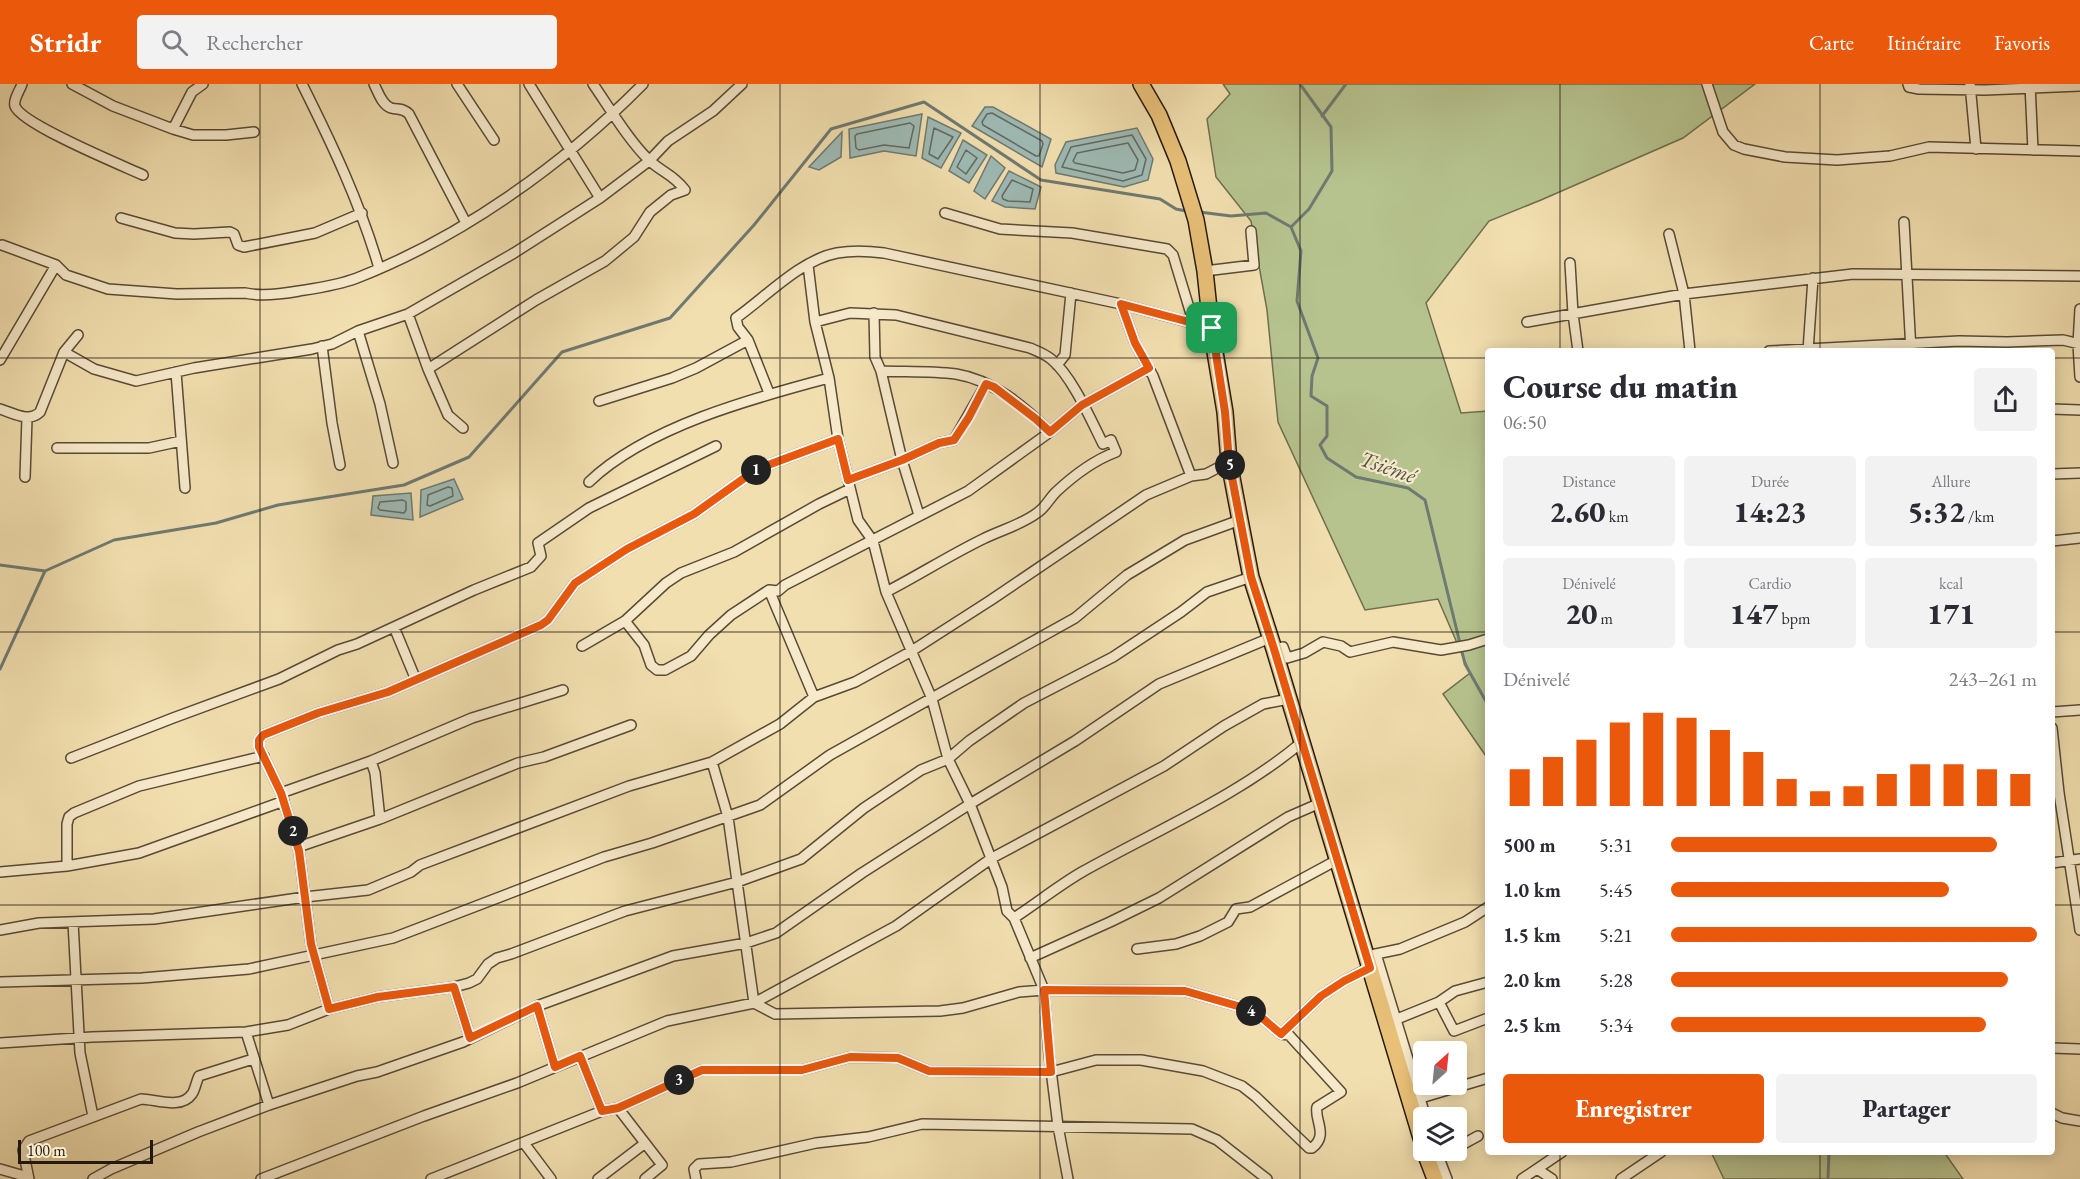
<!DOCTYPE html>
<html lang="fr">
<meta charset="utf-8">
<style>
body{margin:0;font-family:"EB Garamond",serif;background:#f2f2f3;color:#2b2b33;height:100vh;display:flex;flex-direction:column;font-size:22px;white-space:nowrap}
*{box-sizing:border-box;margin:0}
p{font-size:20px;color:#7c7c81}
.icon{flex:none;width:33px;height:33px;fill:none;stroke:currentColor;stroke-width:2;stroke-linecap:round;stroke-linejoin:round}
.map{position:relative;flex:1;overflow:hidden}
.side{position:absolute;left:1485px;top:264px;width:570px;height:807px;display:flex;flex-direction:column;background:#fff;border-radius:6px;box-shadow:0 3px 15px #0003}
.side>*{flex:none}
.needle{width:39px;rotate:27deg}
.buttons{position:absolute;left:1413px;top:957px;display:grid;gap:12px}
.buttons a{display:grid;place-items:center;width:54px;height:54px;border-radius:6px;background:#fff;box-shadow:0 3px 15px #0003;font-size:30px}
.scale{position:absolute;left:18px;bottom:15px;width:135px;box-sizing:border-box;padding-left:6px;border:3px solid #251a0e;border-top:0;font-size:16px;line-height:21px;white-space:nowrap;color:#251a0e;-webkit-text-stroke:4px #f7eacb;paint-order:stroke}
.pin{position:absolute;display:grid;place-items:center;width:51px;height:51px;color:#fff;margin:-26px;border-radius:12px;box-shadow:0 3px 9px #0006}
.km{position:absolute;width:30px;height:30px;margin:-15px;border-radius:50%;background:#222;color:#fff;font-size:16px;line-height:30px;text-align:center}
.round{display:grid;place-items:center;flex:none;width:63px;height:63px;border-radius:6px;background:#f2f2f3}
.overview{display:flex;align-items:center;justify-content:space-between;height:102px;padding:0 18px}
h1{font-size:33px;font-weight:800;line-height:45px}
.metrics{display:grid;grid-template-columns:repeat(3,1fr);gap:9px;height:102px;padding:6px 18px}
.metrics div{display:grid;align-content:center;border-radius:6px;background:#f2f2f3;text-align:center}
.metrics b{font-size:30px;font-weight:800}
.metrics small{font-size:16px;font-weight:400}
.metrics p{font-size:16px}
.chart{height:168px;padding:12px 18px}
.chart p{display:flex;justify-content:space-between}
.chart svg{width:100%;height:108px;margin-top:6px;stroke:#ea580c;stroke-width:6}
.primary-button{display:flex;gap:12px;margin-top:auto;padding:12px 18px}
.primary-button a{flex:1;height:69px;border-radius:6px;background:#ea580c;color:#fff;font-size:24px;font-weight:800;line-height:69px;text-align:center}
.primary-button a+a{background:#f2f2f3;color:#2b2b33}
ul{padding:0 18px;list-style:none;font-size:20px}
li{display:grid;grid-template-columns:96px 72px 1fr;align-items:center;height:45px}
li i{height:15px;border-radius:8px;background:#ea580c}
header{display:flex;align-items:center;gap:36px;box-sizing:border-box;height:84px;padding:0 30px;background:#ea580c;color:#fff}
header strong{font-size:28px}
nav{display:flex;gap:33px;margin-inline-start:auto;font-size:21px}
.search{width:420px;height:54px;background:#f2f2f3;display:flex;align-items:center;gap:15px;box-sizing:border-box;padding:0 21px;border-radius:6px;color:#7c7c81;font-size:22px}
.map>svg:first-child{display:block}
.green{fill:#b6c38e;stroke:#6e6e4e;stroke-width:1.5}
.water{fill:#9ebab4;stroke:#6e7a72;stroke-width:1.5}
.lines{fill:none;stroke-linecap:round;stroke-linejoin:round}
.shore{stroke:#626a61;stroke-width:1.5}
.stream{stroke:#6e7a72;stroke-width:3}
.street-casing{stroke:#584b36;stroke-width:12}
.primary-casing{stroke:#251a0e;stroke-width:18}
.street{stroke:#f7eacb;stroke-width:9}
.primary{stroke:#e9c078;stroke-width:15}
.route-casing{stroke:#fff;stroke-width:12}
.route{stroke:#ea580c;stroke-width:8}
.grid{fill:none;stroke:#251a0e;stroke-width:1.5;stroke-opacity:0.55}
.labels{text-anchor:middle;dominant-baseline:central;stroke-width:4.5;stroke-linejoin:round;paint-order:stroke}
.water-label{font-size:22px;font-style:italic;fill:#4f5248;stroke:#f7eacb}
</style>
<header>
<strong>Stridr</strong>
<div class="search"><svg class="icon" aria-label="search" viewBox="0 0 24 24"><circle cx="10" cy="10" r="6"/><path d="M15 15l6 6"/></svg>Rechercher</div>
<nav><a>Carte</a><a>Itinéraire</a><a>Favoris</a></nav>
</header>
<div class="map">
<svg width="2080" height="1095" viewBox="0 0 2080 1095">
<rect width="100%" height="100%" fill="#f2dfaf"/>
<filter id="stains"><feTurbulence type="fractalNoise" baseFrequency=".00333" numOctaves="4"/><feColorMatrix values="0 0 0 0 .2 0 0 0 0 .09 0 0 0 0 .02 0 0 0 .5 -.17"/></filter>
<radialGradient id="worn" r=".72"><stop offset=".6" stop-color="#630" stop-opacity="0"/><stop offset="1" stop-color="#630" stop-opacity=".3"/></radialGradient>
<path class="green" d="M1223,0H1755L1683,54L1541,116L1489,137L1426,219L1461,329L1488,327V675L1443,610L1470,589L1438,515L1365,526L1278,338L1267,226L1251,137L1216,93L1207,35L1230,10Z
M1711,1068H1944L1963,1095H1724Z"/>
<path class="water" d="M985,23H993L1051,55L1042,83L972,42Z
M922,30L916,72L884,67L850,74L849,45Z
M928,33L961,49L941,84L922,74Z
M1137,44L1153,75L1148,96L1124,103L1056,89L1055,81L1066,58Z
M842,48L841,73L819,86L809,83Z
M963,56L987,71L969,99L949,87Z
M991,72L1005,84L985,115L974,107Z
M1009,87L1041,103L1035,125L1005,123L992,117Z
M454,395L463,415L420,433L421,406Z
M411,409L413,436L371,431L373,412Z"/>
<g class="lines">
<path class="shore" d="M992,29L1042,57L1043,60L1039,72H1036L983,41L982,38L987,30Z
M910,39L914,42L909,64L884,61L859,66L856,64L855,52L857,50Z
M934,44L953,53L938,75L929,70Z
M1132,51L1146,75L1142,91L1123,97L1062,83L1071,63Z
M1128,59L1138,76L1135,86L1123,89L1075,79L1073,77L1077,69Z
M966,66L977,74L966,90L957,83Z
M1012,96L1033,105L1030,118L1008,117L1003,115L1002,112Z
M448,403L452,404L453,412L430,422L427,421L428,411Z
M403,416L406,418V426L404,429L380,426L378,424L380,418Z"/>
<path class="stream" d="M1300,0L1331,43L1332,87L1309,125L1291,143L1301,167L1297,217L1318,274L1312,292L1311,312L1327,322V352L1320,361L1327,374L1356,393L1408,404L1425,416L1465,580L1488,621
M1322,32L1346,0
M1199,128L1231,132L1266,129L1291,143
M0,481L45,487
M0,585L45,487L114,456L216,439L278,421L404,401L469,373L562,268L670,234L754,141L831,45L924,18L1041,96L1160,115L1176,125L1186,127
M1828,1095L1829,1068"/>
<defs>
<path id="street" d="M22,0C20,6 13,16 15,22C21,40 121,81 143,91
M72,0L113,22L173,45L193,51H226L254,48
M302,0C332,60 360,119 379,184
M374,0C378,8 382,21 391,24C399,26 403,24 409,30L466,139
M457,0L494,56
M529,0L600,114
M1707,0L1723,48L1734,61L1744,65L1785,73L1837,76L1890,72L1929,63L2080,67
M1908,0L1909,3L1919,5L1985,6L2080,2
M1970,0L1976,65
M2030,0L2033,66
M173,45L192,8L203,0
M945,129L1000,145L1072,149L1167,165L1173,171L1194,240
M121,134L175,149L194,150L230,148L234,150L238,161L244,163L315,149L362,129
M1904,138L1911,267
M1669,150L1684,210L1690,267
M2,161L56,181L66,191L108,205L177,210L245,209C262,213 282,210 299,207C318,204 339,201 357,194C462,153 564,80 643,0
M1570,179L1573,230L1578,267
M808,181L815,238L829,294L838,355L858,436L873,457L886,508L932,615L948,675L970,720L1002,803L1007,827L1014,834L1044,906L1049,970L1058,1042L1068,1095
M1205,187L1254,181L1251,147
M1121,220L1135,259L1153,292L1191,392
M2080,225L2078,260L2080,293
M874,229L875,273L881,287L902,376L919,431
M408,230L428,285L448,331L463,344
M815,238L850,229L896,231L1030,264C1037,267 1045,270 1051,275C1072,292 1091,336 1103,360L1111,356L1116,368C1092,377 1073,392 1056,408C1049,415 1045,424 1037,429C1021,441 1001,446 983,455C950,471 919,491 886,508
M1527,238L1684,210L1853,190L2080,192
M358,247L380,320L393,379
M322,262L332,339L340,381
M1769,267L1959,257L2007,258L2063,256L2080,260
M1808,267L1813,194
M64,268L94,285L136,297L194,284L312,265L332,260L358,247L408,230L514,169L600,114L649,77L668,57L713,27L742,0
M0,276L56,181
M1057,281L1065,271L1071,209
M428,285L536,216L605,177L634,153L650,128L671,111L685,106C673,90 661,88 649,76C629,57 609,23 593,0
M881,287C906,288 931,287 956,290C993,296 1024,322 1050,348
M176,288L185,404
M769,309L748,256L738,243L736,234C766,213 800,176 837,169C853,166 869,167 884,169L1121,220L1211,244
M599,317L672,294L696,284L748,256
M0,325C13,329 29,339 40,328L64,268L78,251
M2052,325L2080,326
M57,364H149L181,357
M2052,390L2080,389
M25,393L27,334
M848,396L902,376L939,359L954,356L986,300
M589,398C646,343 753,314 829,294
M2052,457L2080,454
M769,506L814,613
M625,537L644,561L651,581L657,586H665L691,572L709,551L731,531L769,506L778,507L785,501L968,407L1050,348L1082,321L1149,284
M394,543L416,596
M582,562L625,537L666,499L681,489L734,468L819,420L850,405
M1274,565L1283,563L1287,574L1304,569L1323,558L1341,562L1350,568L1393,558L1441,566L1469,561L1488,555
M2052,628L2080,626
M2052,644L2059,709L2080,846
M71,674L173,634L279,595L338,566L357,560L474,506L531,483L541,472L538,459L589,424L716,362
M371,677L375,689L380,735
M281,709L371,677L472,634L563,606
M298,763L380,735L518,679L544,673L631,641
M2052,779L2080,775
M67,782V740L69,733L74,729L139,702L264,672
M0,788L67,782L139,769L284,717
M1014,834C1037,819 1058,802 1082,788C1155,747 1238,712 1302,658
M73,838L80,969L93,1032
M0,846L39,839L154,835L305,813L368,806L411,788L420,781L629,702L712,678L780,640L814,613L855,598L910,568L991,516L1146,411L1191,392L1206,390L1229,378
M1137,865L1176,860L1200,852L1228,838L1236,825L1250,823L1337,776
M1376,870L1426,1034
M1371,871L1400,865L1465,838L1488,823
M1030,874L1110,838L1159,814L1288,733L1320,719
M0,898L142,894L249,885L393,854L604,773L652,759L760,721L830,671L1075,534L1127,491L1185,456L1240,436
M454,903L470,954
M1439,918L1454,947L1488,934
M537,922L555,983
M329,925L311,860L299,767L281,709L259,663V656L263,651L318,629L388,608L541,541L548,536L575,499L627,465L694,430L757,385L838,355
M1397,935L1439,918L1455,907L1488,898
M246,948L269,1021
M1281,950L1321,912L1344,897L1369,884
M0,959L92,953L246,948L288,941L329,925L378,913L454,903L469,899L477,895L488,880L497,874L511,870L625,827L737,798L801,775L864,724L921,686L948,675L969,657L1024,619L1113,573L1181,528L1207,508L1251,493
M2052,964L2080,965
M580,972L602,1027
M1414,1016L1488,994
M618,1024L662,1081L645,1095
M2052,1029L2062,1034L2080,1037
M524,1059L551,1095
M1456,1064L1478,1052
M1436,1066L1447,1095
M1432,1072L1452,1066
M0,1085L28,1093
M1537,1085L1552,1095
M29,1095L23,1066L29,1057L141,1015C155,1015 181,1026 192,1010C195,1006 196,998 199,992L253,975
M93,1095L111,1085L198,1048L269,1021L357,992L377,988L463,958L537,922L673,872L746,859L776,849L862,789L970,720L1075,657L1159,600L1270,554
M261,1095L424,1032L517,999L667,937L754,919L896,842L992,774L1164,682L1224,642L1263,620L1289,615
M431,1095L602,1027L618,1024L702,986H802L850,973L898,974L929,987L1051,988L1096,976H1141L1203,987L1242,1002L1256,1013L1309,1064H1312C1329,1051 1314,1036 1317,1023L1341,1008L1289,951L1281,950L1261,933L1248,925L1185,907L1044,906L1019,908L963,924L940,927L775,930L754,919L728,733L712,678
M598,1095L644,1060
M696,1095L694,1085L699,1080L731,1078L816,1059L868,1053L922,1040L1192,1045L1217,1056L1267,1095
M1522,1095L1562,1068
M1621,1095L1661,1068"/>
<path id="primary" d="M1141,0L1159,31L1178,77L1196,136L1205,187L1211,244L1225,328L1229,378L1240,436L1251,493L1274,565L1424,1064
M1424,1066L1435,1095"/>
</defs>
<use href="#street" class="street-casing"/>
<use href="#primary" class="primary-casing"/>
<use href="#street" class="street"/>
<use href="#primary" class="primary"/>
</g>
<g class="lines">
<defs>
<path id="route" d="M1121,220L1212,244L1225,328L1229,378L1251,493L1274,565L1370,884L1344,897L1321,912L1281,950L1261,933L1248,925L1185,907L1044,906L1051,988L929,987L898,974L850,973L802,986H702L618,1024L602,1027L580,972L555,983L537,922L470,954L454,903L378,913L329,925L311,860L299,767L281,709L259,663V656L263,651L318,629L388,608L541,541L548,536L575,499L627,465L694,430L757,385L838,355L848,396L902,376L939,359L954,356L969,333L986,300L994,303L1036,335L1050,348L1082,321L1149,284L1135,259Z"/>
</defs>
<use href="#route" class="route-casing"/>
<use href="#route" class="route"/>
</g>
<path class="grid" d="M260,0V1095M520,0V1095M780,0V1095M1040,0V1095M1300,0V1095M1560,0V267M1820,0V267M0,274H1488M2052,274H2080M0,548H1488M2052,548H2080M0,821H1488M2052,821H2080M1560,1068V1095M1820,1068V1095"/>
<g class="labels">
<g class="water-label">
<text transform="translate(1388 383) rotate(19)">Tsiémé</text>
</g>
</g>
<rect width="100%" height="100%" filter="url(#stains)"/>
<rect width="100%" height="100%" fill="url(#worn)"/>
</svg>
<div class="buttons">
<a><svg class="needle" viewBox="-14 -14 28 28"><path d="M0-13l5 13h-10z" fill="#e53935"/><path d="M0 13l5-13h-10z" fill="#7c7c81"/></svg></a>
<a><svg class="icon" aria-label="layers" viewBox="0 0 24 24"><path d="M12 4l9 5-9 5-9-5zM3 14l9 5 9-5"/></svg></a>
</div>
<div class="scale">100 m</div>
<div class="pin" style="left:1212px;top:244px;background:#1e9e55"><svg class="icon" aria-label="arrive" viewBox="0 0 24 24"><path d="M6 21V4h12l-3 4 3 4H6"/></svg></div>
<b class="km" style="left:756px;top:386px">1</b>
<b class="km" style="left:293px;top:747px">2</b>
<b class="km" style="left:679px;top:996px">3</b>
<b class="km" style="left:1251px;top:927px">4</b>
<b class="km" style="left:1230px;top:381px">5</b>
<section class="side">
<div class="overview"><div><h1>Course du matin</h1><p>06:50</p></div><a class="round"><svg class="icon" aria-label="share" viewBox="0 0 24 24"><path d="M12 15V3M7 8l5-5 5 5M5 13v7h14v-7"/></svg></a></div>
<div class="metrics">
<div><p>Distance</p><b>2.60<small> km</small></b></div>
<div><p>Durée</p><b>14:23</b></div>
<div><p>Allure</p><b>5:32<small> /km</small></b></div>
</div>
<div class="metrics">
<div><p>Dénivelé</p><b>20<small> m</small></b></div>
<div><p>Cardio</p><b>147<small> bpm</small></b></div>
<div><p>kcal</p><b>171</b></div>
</div>
<div class="chart"><p><span>Dénivelé</span>243–261 m</p>
<svg viewBox="0 0 160 44" preserveAspectRatio="none"><path d="M5 44V29M15 44V24M25 44V17M35 44V10M45 44V6M55 44V8M65 44V13M75 44V22M85 44V33M95 44V38M105 44V36M115 44V31M125 44V27M135 44V27M145 44V29M155 44V31"/></svg>
</div>
<ul>
<li><b>500 m</b>5:31<i style="width:89%"></i></li>
<li><b>1.0 km</b>5:45<i style="width:76%"></i></li>
<li><b>1.5 km</b>5:21<i style="width:100%"></i></li>
<li><b>2.0 km</b>5:28<i style="width:92%"></i></li>
<li><b>2.5 km</b>5:34<i style="width:86%"></i></li>
</ul>
<div class="primary-button"><a>Enregistrer</a><a>Partager</a></div>
</section>
</div>
